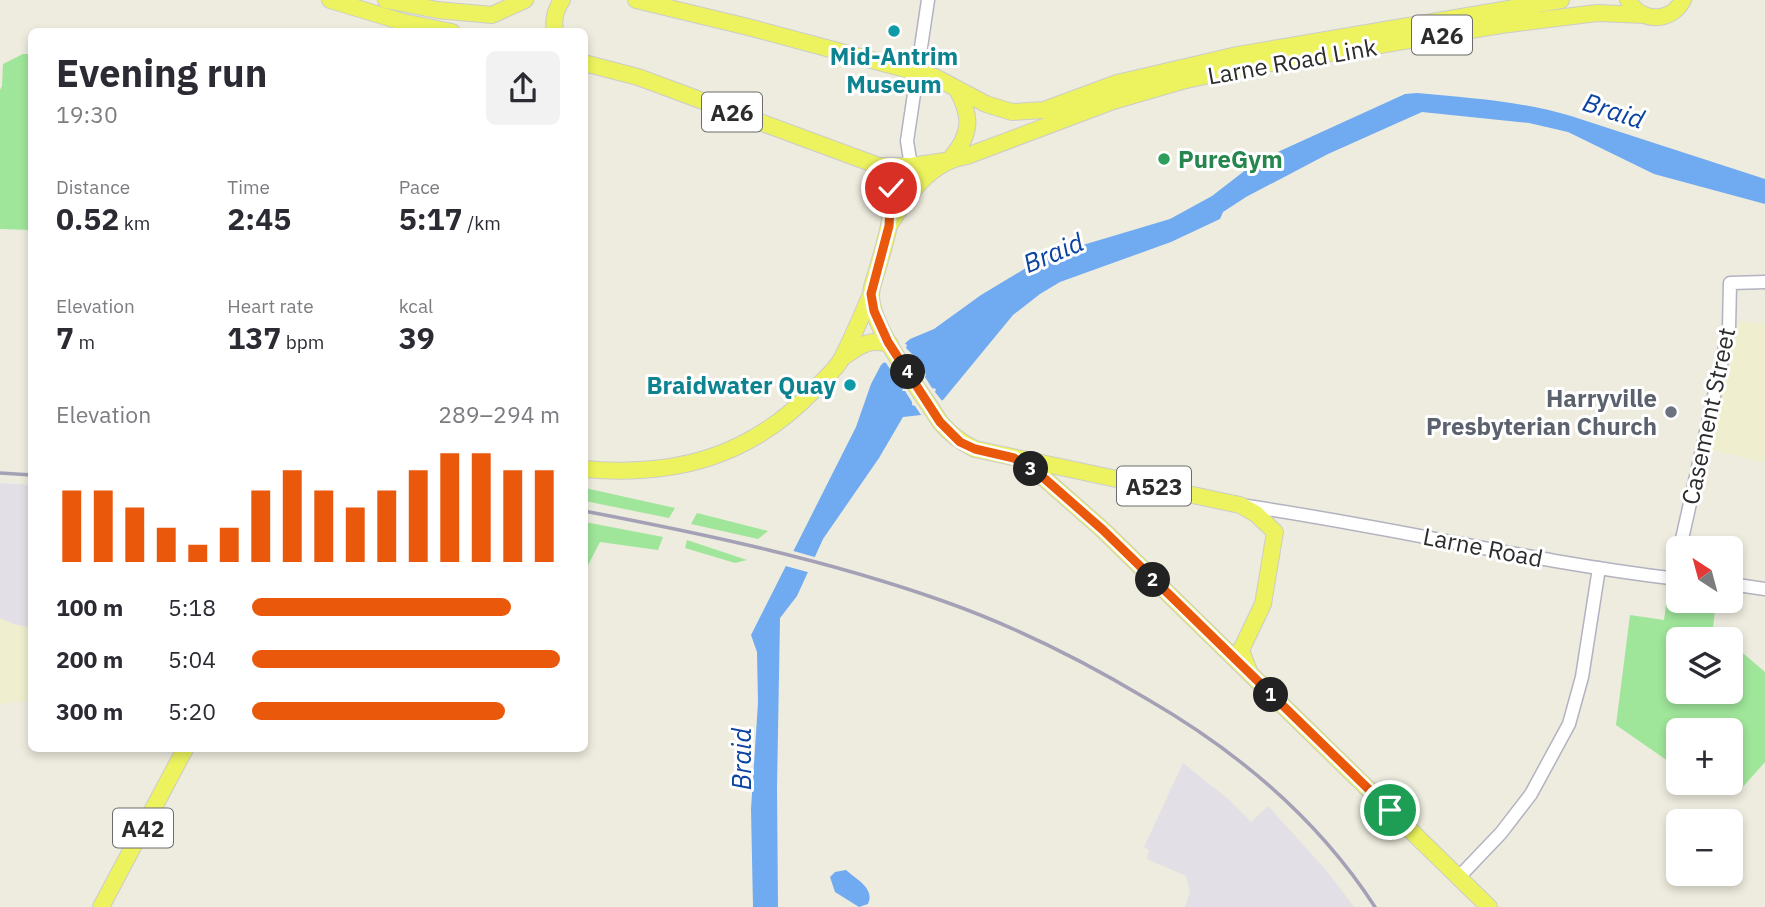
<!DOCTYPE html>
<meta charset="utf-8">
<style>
body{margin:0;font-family:"IBM Plex Sans",sans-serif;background:#f2f2f3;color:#2b2b33;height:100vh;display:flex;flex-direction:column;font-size:26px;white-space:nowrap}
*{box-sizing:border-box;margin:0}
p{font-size:23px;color:#7c7c81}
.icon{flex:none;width:38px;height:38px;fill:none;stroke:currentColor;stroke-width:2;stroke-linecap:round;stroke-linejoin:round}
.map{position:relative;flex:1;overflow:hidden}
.details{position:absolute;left:28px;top:28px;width:560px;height:724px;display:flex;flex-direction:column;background:#fff;border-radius:10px;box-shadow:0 4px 10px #0003}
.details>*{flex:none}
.needle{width:46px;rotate:324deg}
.fabs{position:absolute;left:1666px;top:536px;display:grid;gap:14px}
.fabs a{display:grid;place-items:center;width:77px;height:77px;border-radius:10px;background:#fff;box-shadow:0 4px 10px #0003;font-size:35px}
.pin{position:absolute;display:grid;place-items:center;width:60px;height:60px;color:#fff;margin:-30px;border:4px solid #fff;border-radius:50%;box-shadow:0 2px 7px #0007}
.km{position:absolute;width:35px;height:35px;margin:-18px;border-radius:50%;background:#222;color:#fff;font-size:19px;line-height:35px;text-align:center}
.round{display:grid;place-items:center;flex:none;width:74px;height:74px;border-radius:10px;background:#f2f2f3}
.summary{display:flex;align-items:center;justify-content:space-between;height:119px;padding:0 28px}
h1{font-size:38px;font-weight:800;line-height:52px}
.stats{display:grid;grid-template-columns:repeat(3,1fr);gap:10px;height:119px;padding:7px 28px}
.stats div{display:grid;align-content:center}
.stats b{font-size:30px;font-weight:800}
.stats small{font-size:19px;font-weight:400}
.stats p{font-size:19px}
.chart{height:196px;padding:14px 28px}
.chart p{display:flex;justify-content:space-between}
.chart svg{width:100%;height:126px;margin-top:7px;stroke:#ea580c;stroke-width:6}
ul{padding:0 28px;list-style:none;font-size:23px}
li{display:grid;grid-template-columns:112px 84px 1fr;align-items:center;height:52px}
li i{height:18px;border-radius:9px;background:#ea580c}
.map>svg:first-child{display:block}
.industrial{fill:#e3dfe6}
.education{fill:#efeece}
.green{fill:#9fe59a}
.water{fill:#70aaf1}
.pier{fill:#eeecde}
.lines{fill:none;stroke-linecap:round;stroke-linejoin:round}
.tertiary-casing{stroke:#b3b2c0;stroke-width:15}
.primary-casing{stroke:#ccc;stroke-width:18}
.tertiary{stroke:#fff;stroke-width:12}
.primary{stroke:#ecf35e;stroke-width:16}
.rail{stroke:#a4a1b7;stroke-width:3.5}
.route-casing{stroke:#fff;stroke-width:14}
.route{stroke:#ea580c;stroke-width:9}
.culture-dot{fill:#0f9aa8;stroke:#fff;stroke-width:2.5}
.leisure-dot{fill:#2e9e5b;stroke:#fff;stroke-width:2.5}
.worship-dot{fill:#6b7280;stroke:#fff;stroke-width:2.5}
.labels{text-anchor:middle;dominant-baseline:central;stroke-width:6;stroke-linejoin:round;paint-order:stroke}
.shield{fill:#fff;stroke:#6b6b6b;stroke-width:2}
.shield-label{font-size:23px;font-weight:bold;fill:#2c2c2c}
.culture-label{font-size:24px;font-weight:bold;fill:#0d838f;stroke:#fff}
.street-label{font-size:24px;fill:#2c2c2c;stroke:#fff}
.leisure-label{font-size:24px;font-weight:bold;fill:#27864d;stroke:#fff;text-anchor:start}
.worship-label{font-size:24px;font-weight:bold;fill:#5b616d;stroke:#fff;text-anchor:end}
.water-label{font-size:26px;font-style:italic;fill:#0b43a1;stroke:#fff}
</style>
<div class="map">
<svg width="1765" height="907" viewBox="0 0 1765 907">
<rect width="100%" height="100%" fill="#eeecde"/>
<path class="industrial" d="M0,483L31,485V628L13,624L0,618Z
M1183,763L1227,798L1251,822L1268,806L1327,871L1354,907H1185L1190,892L1186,876L1147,859L1149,850L1144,847Z"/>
<path class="education" d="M1738,321L1765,324V463L1709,449L1711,441H1713L1715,432L1713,431L1733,344L1729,342L1731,333L1736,334Z
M0,618L13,624L31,628V700L0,704Z"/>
<path class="green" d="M23,54H31V230L0,229V90L2,86L3,64Z
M585,488L675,508L669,518L585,501Z
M697,513L768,531L758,539L691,524Z
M585,522L663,537L658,550L600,542L585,571Z
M687,540L747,560L735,563L685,548Z
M1668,590L1678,592V600H1716L1713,628L1726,639H1678V691H1731V643L1765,672V762L1742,788L1723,782H1731V730H1678V768L1616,725L1630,615L1664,620Z"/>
<path class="water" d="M1417,93C1470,98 1521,101 1571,116L1765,179V204L1654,174L1568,132L1529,123L1422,112L1328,154L1246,197L1223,212L1220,219L1171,242L1060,282L1040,294L1013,315L943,400L921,415L903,417L879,458L823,539L797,596L780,618L777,788L778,907H753L751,809L758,703L757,652L751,635L856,427L871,384L881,365L910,339L934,329L981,295L1046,256L1170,219L1212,196L1256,162L1405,94Z
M846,870C857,880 875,888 868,904L859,907L835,892L830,877L835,872Z"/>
<path class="pier" d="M902,341L907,345L906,348L916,358L923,373L926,374L925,377L932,388L936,389L935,392L943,402L921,415L915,406L912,405V402L905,391H902L903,388L895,376L891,375L892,372L886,363L883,362V358Z
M790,550L818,558L811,573L782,565Z"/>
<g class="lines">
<defs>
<path id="tertiary" d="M911,166L907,141L928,0
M1247,506C1391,527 1533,562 1678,579
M1680,548L1729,329L1730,283L1765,282
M1675,578L1678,553
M1731,584L1765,589
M1459,877L1501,833L1531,794L1569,724L1582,677L1599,568"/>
<path id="primary" d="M330,0L403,22L452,32
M386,0L437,10L492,15L525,0
M636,0L748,27L935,77L986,104L1012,112L1044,110L1117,83L1237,55L1561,0
M1628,0C1641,23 1671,23 1683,0
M555,32C553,19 555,11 562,0
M584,63L638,77L879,166H911L945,161
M951,158C972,134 972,115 956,88
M879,166C904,195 885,241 876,274C874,280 871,288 871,295C871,329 921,391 940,422C950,434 960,442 975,449L1240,505L1256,514L1275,532L1263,604L1241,650L1250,674
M889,226C907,196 930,161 967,156L1113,101L1182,81L1240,68L1501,25L1597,13L1644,15
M842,358C860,346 867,338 890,344
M1022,463L1045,479L1103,530L1489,907
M584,469C675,477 750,457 814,390C823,380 836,370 842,358C853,337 862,315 871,294
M101,907L185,749"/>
</defs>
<use href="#tertiary" class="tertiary-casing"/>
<use href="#primary" class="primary-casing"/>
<use href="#tertiary" class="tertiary"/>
<use href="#primary" class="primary"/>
<path class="rail" d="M0,473L32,475
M584,511C705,534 827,560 943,601C1014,626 1082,660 1147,699C1237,751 1318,819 1375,907"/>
</g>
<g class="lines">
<defs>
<path id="route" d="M891,188L889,226L871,294L874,311L888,342L940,422L960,442L975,449L1014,458L1045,479L1103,530L1390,810"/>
</defs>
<use href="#route" class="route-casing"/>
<use href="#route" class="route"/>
</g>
<g class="culture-dot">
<circle cx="894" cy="31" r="7"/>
<circle cx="850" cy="385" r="7"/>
</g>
<circle class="leisure-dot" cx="1164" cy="159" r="7"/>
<circle class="worship-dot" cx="1671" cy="412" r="7"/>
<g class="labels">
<g class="shield">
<rect x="1412" y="15.5" width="60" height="39" rx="5"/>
<rect x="702" y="92.5" width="60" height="39" rx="5"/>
<rect x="1117" y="466.5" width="74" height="39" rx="5"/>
<rect x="113" y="808.5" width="60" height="39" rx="5"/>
</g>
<g class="shield-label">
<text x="1442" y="35">A26</text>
<text x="732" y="112">A26</text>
<text x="1154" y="486">A523</text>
<text x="143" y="828">A42</text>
</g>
<g class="culture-label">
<text x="894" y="56">Mid-Antrim<tspan x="894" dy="28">Museum</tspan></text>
<text x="836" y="385" text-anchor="end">Braidwater Quay</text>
</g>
<g class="street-label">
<text transform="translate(1292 61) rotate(-10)">Larne Road Link</text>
<text transform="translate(1708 416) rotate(-78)">Casement Street</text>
<text transform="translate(1483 547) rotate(11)">Larne Road</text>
</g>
<g class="leisure-label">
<text x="1178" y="159">PureGym</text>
</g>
<g class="worship-label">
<text x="1657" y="398">Harryville<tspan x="1657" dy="28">Presbyterian Church</tspan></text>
</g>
<g class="water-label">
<text transform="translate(1614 110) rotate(18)">Braid</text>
<text transform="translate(1053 252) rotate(-23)">Braid</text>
<text transform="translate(741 759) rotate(-90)">Braid</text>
</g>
</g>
</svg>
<div class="fabs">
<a><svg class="needle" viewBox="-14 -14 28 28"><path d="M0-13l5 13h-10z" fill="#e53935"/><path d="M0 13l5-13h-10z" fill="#7c7c81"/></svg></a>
<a><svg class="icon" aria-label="layers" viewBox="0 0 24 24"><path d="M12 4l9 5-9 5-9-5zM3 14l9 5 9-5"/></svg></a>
<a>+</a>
<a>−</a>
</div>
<div class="pin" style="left:1390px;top:810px;background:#1e9e55"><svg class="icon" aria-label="arrive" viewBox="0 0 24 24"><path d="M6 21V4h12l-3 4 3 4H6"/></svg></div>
<div class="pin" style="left:891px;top:188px;background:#d93025"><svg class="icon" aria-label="check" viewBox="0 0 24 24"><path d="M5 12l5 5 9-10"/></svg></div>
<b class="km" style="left:1271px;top:695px">1</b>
<b class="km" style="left:1153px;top:580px">2</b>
<b class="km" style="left:1031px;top:469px">3</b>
<b class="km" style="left:908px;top:372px">4</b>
<section class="details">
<div class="summary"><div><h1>Evening run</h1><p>19:30</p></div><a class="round"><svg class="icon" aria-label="share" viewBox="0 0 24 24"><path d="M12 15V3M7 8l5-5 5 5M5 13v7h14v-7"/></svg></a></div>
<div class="stats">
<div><p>Distance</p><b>0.52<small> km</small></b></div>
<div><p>Time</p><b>2:45</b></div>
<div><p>Pace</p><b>5:17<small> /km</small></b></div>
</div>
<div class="stats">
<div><p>Elevation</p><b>7<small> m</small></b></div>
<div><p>Heart rate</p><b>137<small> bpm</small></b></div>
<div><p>kcal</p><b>39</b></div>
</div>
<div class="chart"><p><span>Elevation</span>289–294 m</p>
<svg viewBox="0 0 160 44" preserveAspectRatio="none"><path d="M5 44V19M15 44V19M25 44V25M35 44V32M45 44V38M55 44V32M65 44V19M75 44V12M85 44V19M95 44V25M105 44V19M115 44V12M125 44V6M135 44V6M145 44V12M155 44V12"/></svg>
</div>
<ul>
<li><b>100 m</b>5:18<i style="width:84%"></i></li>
<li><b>200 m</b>5:04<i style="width:100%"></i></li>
<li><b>300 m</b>5:20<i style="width:82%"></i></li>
</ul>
</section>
</div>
